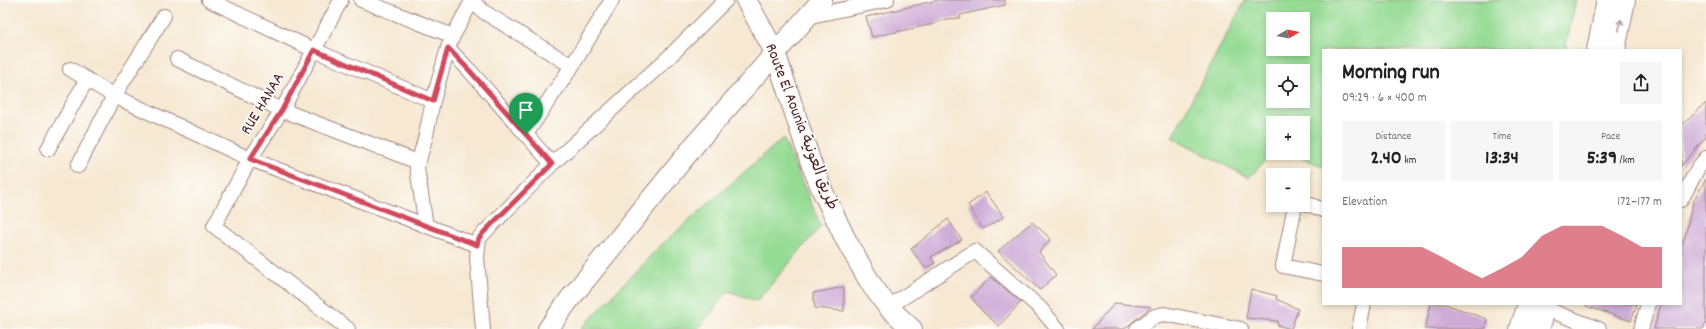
<!DOCTYPE html>
<meta charset="utf-8">
<style>
body{margin:0;font-family:Dekko,"Playpen Sans Arabic",sans-serif;background:#f6f6f6;color:#222;height:100vh;display:flex;flex-direction:column;font-size:15px;white-space:nowrap}
*{box-sizing:border-box;margin:0}
p{font-size:13px;color:#767676}
.icon{flex:none;width:22px;height:22px;fill:none;stroke:currentColor;stroke-width:2;stroke-linecap:round;stroke-linejoin:round}
.map{position:relative;flex:1;overflow:hidden}
.sheet{position:absolute;left:1322px;top:49px;width:360px;height:256px;display:flex;flex-direction:column;background:#fff;border-radius:0px;box-shadow:0 2px 6px #0003}
.sheet>*{flex:none}
.needle{width:26px;rotate:80deg}
.fabs{position:absolute;left:1266px;top:12px;display:grid;gap:8px}
.fabs a{display:grid;place-items:center;width:44px;height:44px;border-radius:0px;background:#fff;box-shadow:0 2px 6px #0003;font-size:20px}
.pin{position:absolute;display:grid;place-items:center;width:34px;height:34px;color:#fff;margin:-41px -17px;border-radius:50% 50% 50% 0;rotate:-45deg;box-shadow:0 0 4px #0007}
.pin .icon{rotate:45deg}
.round{display:grid;place-items:center;flex:none;width:42px;height:42px;border-radius:0px;background:#f6f6f6}
.headline{display:flex;align-items:center;justify-content:space-between;height:68px;padding:0 20px}
h1{font-size:22px;font-weight:700;line-height:30px}
.stats{display:grid;grid-template-columns:repeat(3,1fr);gap:6px;height:68px;padding:4px 20px}
.stats div{display:grid;align-content:center;border-radius:0px;background:#f6f6f6;text-align:center}
.stats b{font-size:20px;font-weight:700}
.stats small{font-size:11px;font-weight:400}
.stats p{font-size:11px}
.chart{height:112px;padding:8px 20px}
.chart p{display:flex;justify-content:space-between}
.chart svg{width:100%;height:72px;margin-top:4px;fill:#d1495b;opacity:.7}
.map>svg:first-child{display:block}
.green{fill:#96db94;stroke:#707d60;fill-rule:evenodd}
.building{fill:#ceacd8}
.lines{fill:none;stroke-linecap:round;stroke-linejoin:round}
.street-casing{stroke:#a0847e;stroke-width:16}
.secondary-casing{stroke:#a0847e;stroke-width:22}
.street{stroke:#fff;stroke-width:14}
.secondary{stroke:#fff;stroke-width:20}
.oneway{stroke:#ae9aa0}
.route-casing{stroke:#fff;stroke-width:8}
.route{stroke:#d1495b;stroke-width:5}
.labels{text-anchor:middle;dominant-baseline:central;stroke-width:3.5;stroke-linejoin:round;paint-order:stroke}
.street-label{font-size:16px;fill:#4a1f2b;stroke:#fdfcf7}
</style>
<div class="map">
<svg width="1706" height="329" viewBox="0 0 1706 329">
<rect width="100%" height="100%" fill="#fdfcf7"/>
<filter id="ink" filterUnits="userSpaceOnUse"><feTurbulence type="fractalNoise" baseFrequency=".025" numOctaves="2"/><feDisplacementMap in="SourceGraphic" scale="8" xChannelSelector="R" yChannelSelector="G"/><feConvolveMatrix kernelMatrix="1 2 1 2 8 2 1 2 1" color-interpolation-filters="sRGB"/></filter>
<filter id="wash" filterUnits="userSpaceOnUse"><feTurbulence type="fractalNoise" baseFrequency=".012" numOctaves="4" result="noise"/><feDisplacementMap in="SourceGraphic" scale="16" xChannelSelector="R" yChannelSelector="G"/><feGaussianBlur stdDeviation="0.9" result="paint"/><feColorMatrix in="noise" values="0 0 0 0 0 0 0 0 0 0 0 0 0 0 0 0 0 1.4 0 .05"/><feComposite in="paint" operator="in"/></filter>
<g filter="url(#wash)">
<rect width="100%" height="100%" fill="#f6e8d2"/>
<path class="green" d="M1245,0H1576L1565,50H1323V167L1292,153H1303V123H1273V152L1249,178L1172,137ZM1273,19H1303V49H1273ZM1273,71H1303V101H1273Z
M783,138L821,226L757,301L728,291L698,329H581L657,249Z"/>
<g id="blocks">
<path class="building" d="M938,0H1005V5L960,15L961,18L945,19L934,24L872,37L866,17Z
M1706,103V137L1681,166V126Z
M1706,179V323L1703,329H1654L1661,304H1681V246L1685,236L1693,202Z
M986,192L1004,217L983,229L968,205Z
M948,219L962,240L931,257L935,263L925,268L911,249Z
M1032,222L1051,239L1039,252L1056,275L1040,290L998,251Z
M991,277L1021,302L999,326L983,312L971,297Z
M844,287V311L815,308L813,293Z
M1251,289L1277,296L1276,299L1298,309L1291,329L1277,325L1278,321L1246,318Z
M1115,303L1151,307L1124,329H1092Z
M1431,304H1445L1487,319L1485,329H1425Z
M1586,304H1637L1631,321L1586,306Z"/>
</g>
</g>
<g filter="url(#ink)">
<use href="#blocks" fill-opacity="0" stroke="#a0847e" stroke-width="1"/>
<g class="lines">
<defs>
<path id="street" d="M209,0L314,50L433,101
M341,0L282,110L250,159L214,226L348,329
M361,0L453,36
M806,17L887,0
M448,48L470,71L552,164
M177,59L282,110L418,162
M70,69L114,96L250,159L477,245
M526,134L572,66
M48,149L87,79
M78,166L114,96L164,16
M1681,200L1698,168L1706,158
M1303,202L1323,210
M1295,205L1283,266L1323,274
M426,226L417,168L426,135L433,101L448,48L453,36L472,1L484,12L572,66L612,0
M1538,306L1599,329
M888,307L975,251L1040,308L1058,329
M483,329L477,257L479,238L552,164L670,56L726,0
M1137,329L1155,316L1164,314L1241,329
M1359,329L1364,304
M1641,329L1648,304"/>
<path id="secondary" d="M746,0L775,52L811,163L823,192L846,240L871,284L888,307L912,329
M1597,50L1607,0
M1615,50L1625,0
M548,329L569,300L697,142L822,0
M1520,329L1528,304
M1539,329L1547,304"/>
</defs>
<use href="#street" class="street-casing"/>
<use href="#secondary" class="secondary-casing"/>
<use href="#street" class="street"/>
<use href="#secondary" class="secondary"/>
</g>
<defs><path id="oneway-shaft" d="M-6 0H5M1.5-3L5.5 0L1.5 3" fill="none" stroke-width="1.6" stroke-linecap="round" stroke-linejoin="round"/></defs>
<use class="oneway" href="#oneway-shaft" transform="translate(1620 25) rotate(-78)"/>
</g>
<g class="lines" filter="url(#ink)">
<defs>
<path id="route" d="M448,48L470,71L552,164L484,232L479,238L477,245L250,159L282,110L314,50L433,101Z"/>
</defs>
<use href="#route" class="route-casing"/>
<use href="#route" class="route"/>
</g>
<g class="labels">
<g class="street-label">
<text transform="translate(263 104) rotate(-59)">RUE HANAA</text>
<text transform="translate(801 127) rotate(69)">Route El Aounia طريق العونية</text>
</g>
</g>
</svg>
<div class="fabs">
<a><svg class="needle" viewBox="-14 -14 28 28"><path d="M0-13l5 13h-10z" fill="#e53935"/><path d="M0 13l5-13h-10z" fill="#767676"/></svg></a>
<a><svg class="icon" aria-label="locate" viewBox="0 0 24 24"><circle cx="12" cy="12" r="6"/><path d="M12 2v4M12 18v4M2 12h4M18 12h4"/></svg></a>
<a>+</a>
<a>−</a>
</div>
<div class="pin" style="left:526px;top:134px;background:#1e9e55"><svg class="icon" aria-label="arrive" viewBox="0 0 24 24"><path d="M6 21V4h12l-3 4 3 4H6"/></svg></div>
<section class="sheet">
<div class="headline"><div><h1>Morning run</h1><p>09:29 · 6 × 400 m</p></div><a class="round"><svg class="icon" aria-label="share" viewBox="0 0 24 24"><path d="M12 15V3M7 8l5-5 5 5M5 13v7h14v-7"/></svg></a></div>
<div class="stats">
<div><p>Distance</p><b>2.40<small> km</small></b></div>
<div><p>Time</p><b>13:34</b></div>
<div><p>Pace</p><b>5:39<small> /km</small></b></div>
</div>
<div class="chart"><p><span>Elevation</span>172–177 m</p>
<svg viewBox="0 0 160 44" preserveAspectRatio="none"><path d="M0 44V19L10 19L20 19L30 19L40 19L50 25L60 32L70 38L80 32L90 25L100 12L110 6L120 6L130 6L140 12L150 19L160 19V44z"/></svg>
</div>
</section>
</div>
